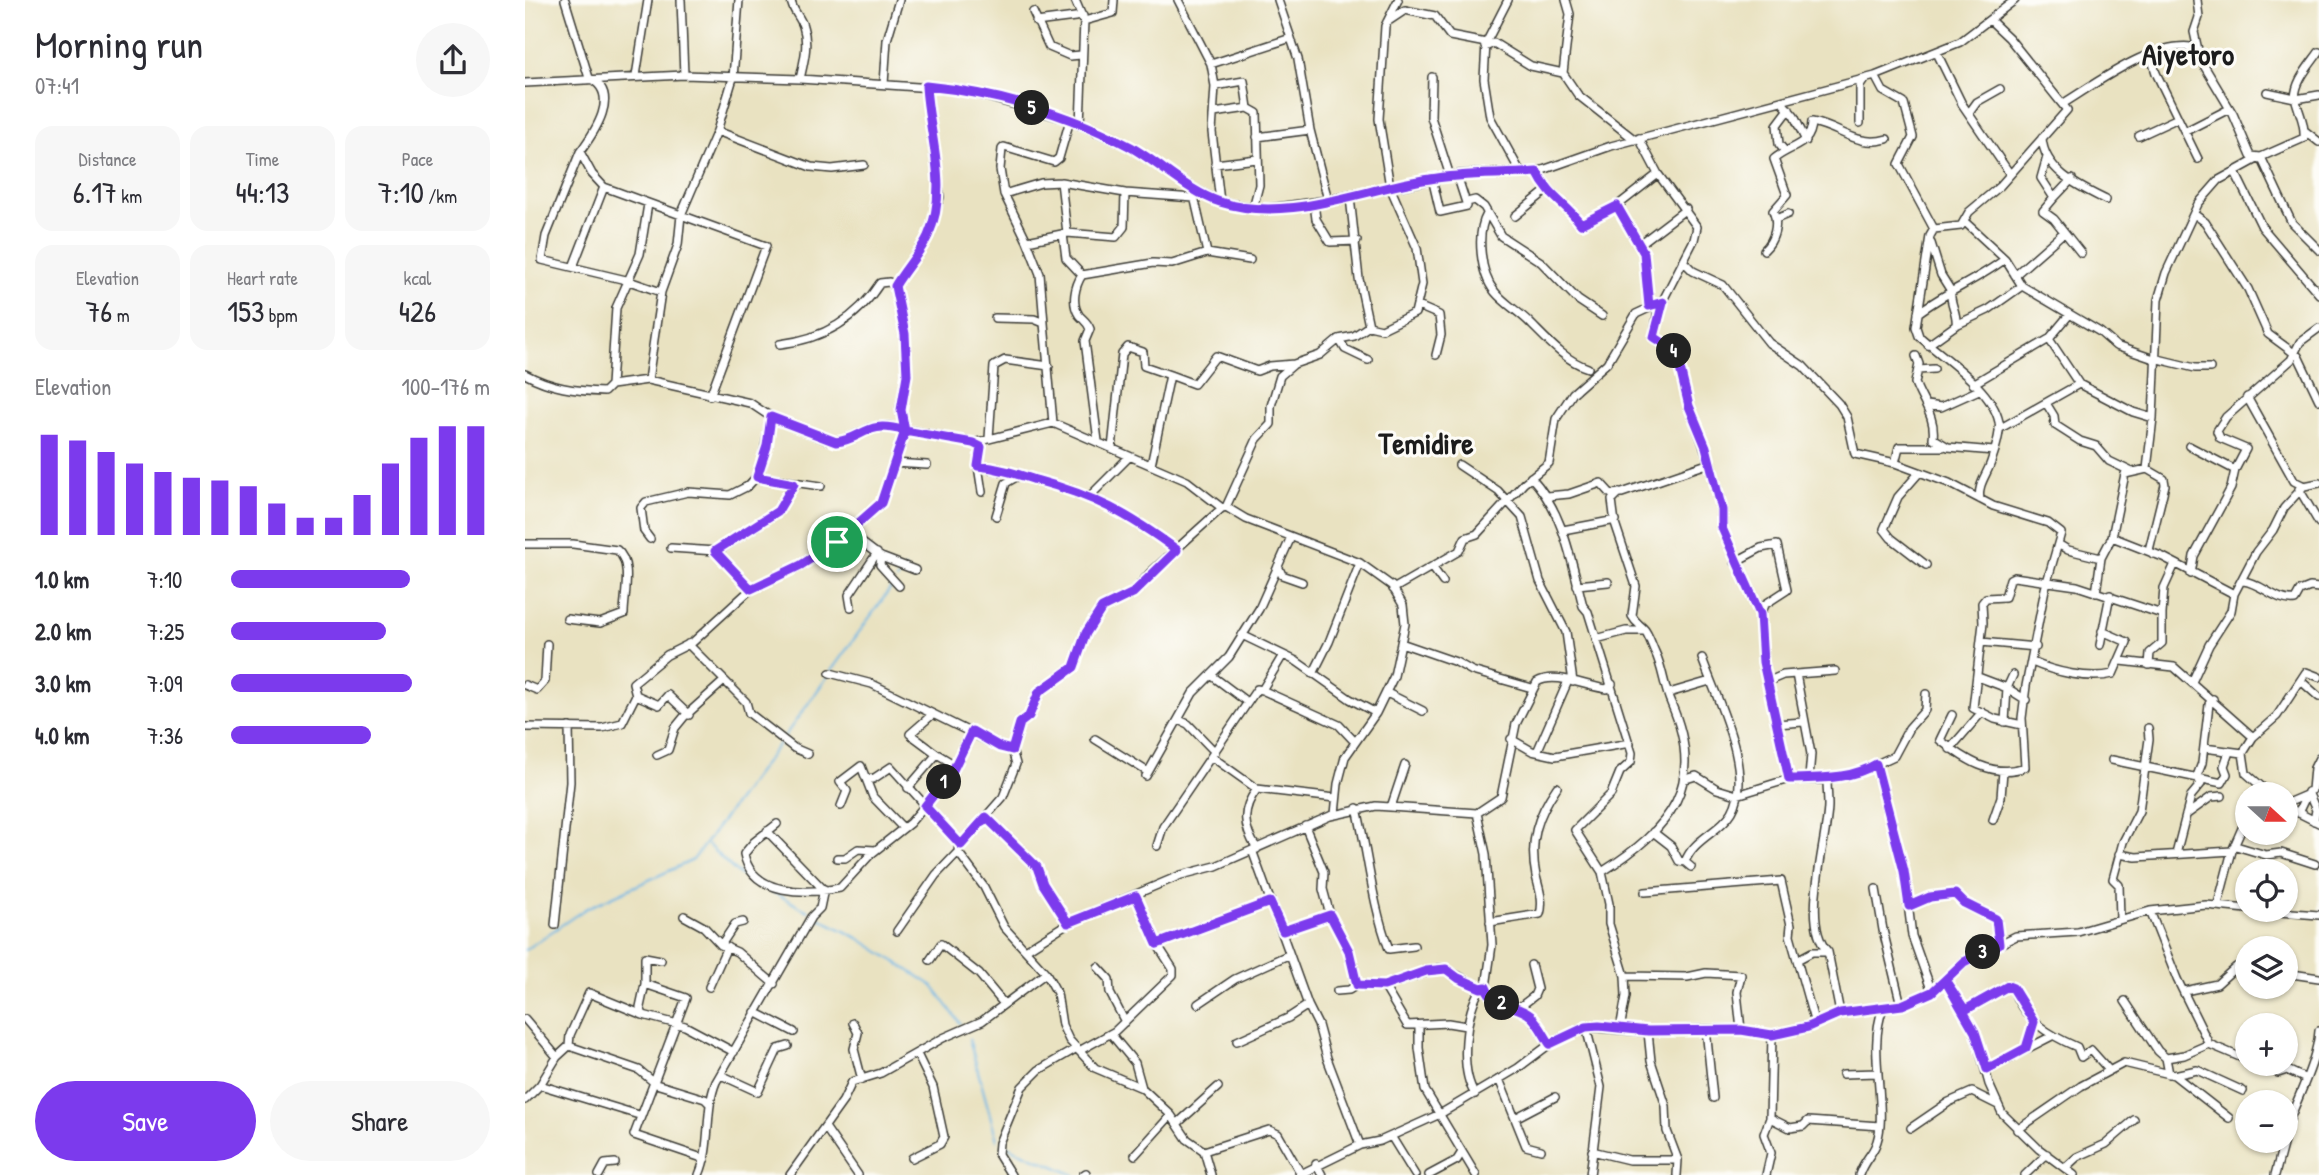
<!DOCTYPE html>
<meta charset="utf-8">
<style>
body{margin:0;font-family:"Patrick Hand",sans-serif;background:#f7f7f7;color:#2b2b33;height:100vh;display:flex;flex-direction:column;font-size:26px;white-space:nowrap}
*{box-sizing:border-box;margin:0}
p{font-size:23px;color:#7c7c81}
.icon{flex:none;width:38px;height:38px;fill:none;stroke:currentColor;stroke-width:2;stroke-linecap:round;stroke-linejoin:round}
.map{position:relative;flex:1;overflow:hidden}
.side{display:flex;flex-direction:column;background:#fff;width:525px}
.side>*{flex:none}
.needle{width:46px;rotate:111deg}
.tools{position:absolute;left:1710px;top:782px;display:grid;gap:14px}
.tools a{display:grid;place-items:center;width:63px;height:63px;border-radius:50%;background:#fff;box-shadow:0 2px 5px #0004;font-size:35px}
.pin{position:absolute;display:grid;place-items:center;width:60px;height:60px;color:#fff;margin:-30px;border:4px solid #fff;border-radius:50%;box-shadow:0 2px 7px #0007}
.km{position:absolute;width:35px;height:35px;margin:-18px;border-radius:50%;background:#222;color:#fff;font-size:19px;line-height:35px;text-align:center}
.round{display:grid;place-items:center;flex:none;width:74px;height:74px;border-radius:37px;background:#f7f7f7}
.headline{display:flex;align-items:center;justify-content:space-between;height:119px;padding:0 35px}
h1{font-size:38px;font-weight:600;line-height:52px}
.figures{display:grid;grid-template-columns:repeat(3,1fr);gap:10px;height:119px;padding:7px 35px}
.figures div{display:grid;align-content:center;border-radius:18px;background:#f7f7f7;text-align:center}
.figures b{font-size:30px;font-weight:600}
.figures small{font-size:19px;font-weight:400}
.figures p{font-size:19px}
.chart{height:196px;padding:14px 35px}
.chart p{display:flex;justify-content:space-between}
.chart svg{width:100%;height:126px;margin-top:7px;stroke:#7c3aed;stroke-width:6}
.cta{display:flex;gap:14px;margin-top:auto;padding:14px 35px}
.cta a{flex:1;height:80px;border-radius:42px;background:#7c3aed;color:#fff;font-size:28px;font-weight:600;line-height:80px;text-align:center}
.cta a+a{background:#f7f7f7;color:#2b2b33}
ul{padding:0 35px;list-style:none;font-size:23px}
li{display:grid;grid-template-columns:112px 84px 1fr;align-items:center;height:52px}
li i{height:18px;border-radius:9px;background:#7c3aed}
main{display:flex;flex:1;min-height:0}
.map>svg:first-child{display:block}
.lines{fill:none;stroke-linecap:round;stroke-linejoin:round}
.stream{stroke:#6eb6e6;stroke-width:2}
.minor-casing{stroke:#3b3a35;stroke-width:10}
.minor{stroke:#fff;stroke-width:7}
.route-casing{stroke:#fff;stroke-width:14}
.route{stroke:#7c3aed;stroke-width:9}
.labels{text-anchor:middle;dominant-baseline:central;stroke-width:6;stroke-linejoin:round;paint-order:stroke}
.quarter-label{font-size:30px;font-weight:bold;fill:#1c1c1c;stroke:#fdfcf7}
</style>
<main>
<section class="side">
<div class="headline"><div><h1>Morning run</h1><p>07:41</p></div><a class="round"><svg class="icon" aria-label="share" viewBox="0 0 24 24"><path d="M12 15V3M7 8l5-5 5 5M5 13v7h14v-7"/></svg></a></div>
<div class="figures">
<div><p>Distance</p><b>6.17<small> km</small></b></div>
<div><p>Time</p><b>44:13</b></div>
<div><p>Pace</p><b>7:10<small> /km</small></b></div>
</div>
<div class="figures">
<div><p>Elevation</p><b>76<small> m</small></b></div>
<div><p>Heart rate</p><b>153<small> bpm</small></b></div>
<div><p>kcal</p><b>426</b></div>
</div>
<div class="chart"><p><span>Elevation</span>100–176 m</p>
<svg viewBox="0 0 160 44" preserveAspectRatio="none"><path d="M5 44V9M15 44V11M25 44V15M35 44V19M45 44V22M55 44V24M65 44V25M75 44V27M85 44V33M95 44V38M105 44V38M115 44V30M125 44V19M135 44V10M145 44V6M155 44V6"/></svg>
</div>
<ul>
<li><b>1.0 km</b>7:10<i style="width:69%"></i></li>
<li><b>2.0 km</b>7:25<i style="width:60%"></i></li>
<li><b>3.0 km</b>7:09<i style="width:70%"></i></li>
<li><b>4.0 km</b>7:36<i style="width:54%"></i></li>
</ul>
<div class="cta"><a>Save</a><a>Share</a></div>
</section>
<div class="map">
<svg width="1794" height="1175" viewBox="0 0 1794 1175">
<rect width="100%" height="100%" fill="#fdfcf7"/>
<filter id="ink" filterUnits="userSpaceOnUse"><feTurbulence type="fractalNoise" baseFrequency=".0143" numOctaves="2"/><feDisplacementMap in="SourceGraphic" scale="14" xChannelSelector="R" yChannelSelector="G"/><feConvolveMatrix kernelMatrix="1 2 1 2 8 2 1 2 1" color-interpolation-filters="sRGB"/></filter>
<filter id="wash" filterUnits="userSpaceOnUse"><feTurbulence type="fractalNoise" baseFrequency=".00686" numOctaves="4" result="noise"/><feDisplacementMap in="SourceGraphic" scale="28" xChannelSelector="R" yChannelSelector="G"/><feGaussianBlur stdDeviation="1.57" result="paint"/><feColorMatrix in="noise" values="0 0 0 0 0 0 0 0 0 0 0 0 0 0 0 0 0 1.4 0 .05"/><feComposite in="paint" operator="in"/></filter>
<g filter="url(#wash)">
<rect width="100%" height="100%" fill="#e9e2c1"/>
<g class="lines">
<path class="stream" d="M372,580L380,568
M306,671L368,585
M259,737L303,676
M183,845L212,873L283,911
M292,917L335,939L408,986L435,1023
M0,950L60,909L168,860L256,741
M444,1039L472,1140
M477,1144L550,1175"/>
</g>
</g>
<g filter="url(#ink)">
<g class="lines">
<defs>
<path id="minor" d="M40,0L64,78C97,93 69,133 55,152L67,174L79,187L241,246L185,396
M156,0L159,75
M266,0C267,11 275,16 278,26C284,44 279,61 275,79
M550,0L559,21L555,125
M653,0L686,64L690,86L687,132L695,202
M753,0L773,59L785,130L803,200
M1041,0L1045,14L1038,73L1053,95L1110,140
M1672,0L1674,17L1669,32L1675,59L1708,114L1726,156L1736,157L1767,223L1794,250
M508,12L524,47L545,56L556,55
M559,21L588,13L589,0
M511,22L558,16
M862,22L880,10L910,16L925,36L961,43L959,79L965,117L996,173
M961,43L983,0
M960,47L969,43L1006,66L1038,73
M1412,53L1437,104L1485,174
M1625,54L1631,73L1673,159
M686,64L766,38
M111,76L123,0
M1350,76L1358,91L1379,103L1388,137L1374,164L1409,229L1436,226L1444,212L1475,186L1542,110L1484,38L1466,21
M907,77L906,117L925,176
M0,83L159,75L275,79L437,90L545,120L605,147L669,189L695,202L737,209L803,200L936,174L1012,172L1086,146L1350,76L1435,42L1490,0
M359,84L362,40L374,0
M690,86L719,81L723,108
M1742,92L1770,98
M1771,99L1794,95
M1256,101L1269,116L1281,141
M1539,103C1573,82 1632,38 1672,48
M689,113L723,108L732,113L734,185L728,208
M1444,113L1452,102L1475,89
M545,120L534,158L529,162L479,147L477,149L475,169L479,194L516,183L536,182L600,193
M1335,123V86L1339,80
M192,131L286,167L307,169L339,165
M1661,131L1704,109
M1780,131L1794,142
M1614,136L1653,118
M732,137L785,130
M1114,138L1133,174L1172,227L1169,240L1133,310L1129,337L1146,348L1153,360L1164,406L1185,463L1197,510V528L1235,614L1238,662L1264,779
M1517,138C1519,171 1555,187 1581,200
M1259,150L1254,144L1252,125L1264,109
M55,152L21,236L17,260L101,280L136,292
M1522,157L1516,178L1529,198L1518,211L1529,219L1556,253
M690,164L732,159
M1012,172C1024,197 1040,204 1057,224L1092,206L1133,174
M1710,172L1737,227L1794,294
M907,178L915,212L942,206L932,175
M536,182L542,233
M479,194L502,241L542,233L591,237L599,227L600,193L669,198
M669,196L682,253
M825,197L834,279L844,326
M1529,198L1547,179
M942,202L950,200L959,207L976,236L1016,262L1053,300L1077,316
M789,203L791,219L805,242L832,241
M1092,206L1119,253L1124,306
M962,214C951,233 955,274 970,292C980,304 996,313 1007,325C1023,341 1041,361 1063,368
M1669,214L1680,222L1723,289L1743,334L1773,356L1794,400
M990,216L1021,191
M1251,219L1263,214
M1440,222L1480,259L1497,286L1575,332L1591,346L1629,359
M1409,229L1405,236L1391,327L1394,336C1418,358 1467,388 1474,422C1476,431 1470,451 1467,459C1463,474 1452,484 1455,499
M538,234L541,258L557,275
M502,241L515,274L519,323
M1115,244L1161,209
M1239,250C1249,241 1254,224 1248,211L1262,195L1249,159C1267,144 1286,147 1287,122C1315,127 1332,148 1362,139
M1159,262L1168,271L1198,285L1244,343L1278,366L1314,404L1322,417L1330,454L1370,463L1424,483L1468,506L1523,523L1536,533L1520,589L1501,686L1497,718L1500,767C1468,779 1439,759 1415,740L1427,715
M48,267L79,187
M1490,275L1538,233
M893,306L914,315L916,335L911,355
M1393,313C1422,291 1451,281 1480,259
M470,318L509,319L519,323L528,423
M1431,325L1463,310L1497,286
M814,339L820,349L843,360
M1524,339L1554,384L1608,412L1628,418
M255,344C298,339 332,319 355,283L364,282L370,286
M1403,345L1431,325C1433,313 1424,303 1426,291L1416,275L1406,243
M1391,356L1394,364L1390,383C1397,402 1411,417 1408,438L1423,447L1469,451
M1629,358L1670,368H1685
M1393,370L1409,369
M0,374C26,388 50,391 79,392L86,385L123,380L225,403L246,417
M645,375L669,384L691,356L732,371L745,366L769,364
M123,380L136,292L153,245L156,215L192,131L208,78L214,0
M1448,384L1524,339L1544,315
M86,385L91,308L115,254L123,204
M1722,397L1769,481L1779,486L1794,483
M1521,403L1529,416L1530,425L1555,441L1571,446L1584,461L1607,472
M1402,405L1416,407L1454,390
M1474,429L1554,384
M464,438L469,366L480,360L524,366
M573,441L560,341L565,329C562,321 558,320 554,315C546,303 550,286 557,275L628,263L647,264L682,253L725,260
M448,443L528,423L662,481L697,508L701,507L721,519L835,563L867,586L878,605L880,624L869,676L851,713L820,757L813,784L810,814
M1664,446L1710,470
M587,448L597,354L603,347L618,352L619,366L645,375L626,465
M369,463L402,465
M1370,463L1374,447H1418
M934,465L973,491L997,517L1015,581L1041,632L1048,682
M453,466L495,475
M1622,469L1628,418L1633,300L1641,273L1673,204L1694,180L1736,157L1779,138C1780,124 1775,115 1771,101C1767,84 1785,65 1794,52
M1394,473L1373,497L1359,529L1366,538L1401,565
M232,477L296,486
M1006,477C1039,513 1046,560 1058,606L1063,612L1107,753L1106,762L1095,772L1086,794L1050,830L1077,872L1084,904V924L1100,976L1101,996L1095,1029
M1774,489L1794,523
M565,496L604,457
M1022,496L1044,494L1076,483L1086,494L1097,493L1185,463
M701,507L732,439L746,424V406L755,376L769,364L795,355L814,339L829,336L844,326L857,329L890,313L897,284L892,248L865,187L854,119L860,26L873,0
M471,516L481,483L495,475C562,494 595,507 651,550
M1038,530L1091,520
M323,532L356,557L390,570
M1587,537L1638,557L1709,594
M125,539L119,531L116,508L121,502L163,492L205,495L223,486L235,473L246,417L304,441H317L345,428L362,426L448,443L456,447L453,466L457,492
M0,544H48L92,550C108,563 99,595 99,614L75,623L42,619
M1533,544L1543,550L1576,558
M146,548L190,551L197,548L253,511L269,484
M190,551L226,589
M356,557L355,565L374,586
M1210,562L1236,548L1252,545L1262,590L1239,605L1235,614
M753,566L757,575L777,582
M908,568L918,582
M1666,574L1669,556L1706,488L1710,470L1721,449L1695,438L1692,431L1701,417L1766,360L1775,342L1794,328
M1718,581C1737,583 1750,602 1770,600L1775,591L1785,587L1794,588
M1052,585L1083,582
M868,589L934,551L940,538L952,534L999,483L1024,463L1031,419L1048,393L1082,363L1111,314L1137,302
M1571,593L1576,558L1587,537L1600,474L1622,469L1639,479L1640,485L1624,550L1628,554
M326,607L324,595L352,553
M1637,614L1639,588L1649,566
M717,635L771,661L825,699L851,713
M1071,639L1101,631H1120
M1456,642L1511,647
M876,643L931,662L947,671L1007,688
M163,644L221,702L224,713L269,748L283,754
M1575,645L1585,595
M1596,661L1649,667L1728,737
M1507,662C1530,672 1564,680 1588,674L1602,642L1577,631
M305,673L347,684L408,714
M788,674L804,642L835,563
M1271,674L1286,754L1284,778
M686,675L722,702
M1453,677L1482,688L1501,700
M1244,681L1258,675L1310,671
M1776,681L1794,697
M1667,682L1684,645L1706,611L1709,594L1731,552L1748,530L1759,508L1779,486
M0,685L12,690L20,681L22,644
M737,690L814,725L830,742
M862,693L898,711
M1144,693L1185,681
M164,715L143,695L134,705L111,695L108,683L142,655L168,642L226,589L276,565L315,540L356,503L380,431L375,409L382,375L380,334L370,286L402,238L415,197L401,86
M654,720L663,724L690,752
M1480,722L1482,688L1488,675
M1251,724L1278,722
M1497,725L1470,719L1448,708L1458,623L1457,603L1461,598L1480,597L1485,579L1489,577L1552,586L1637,614V643L1625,653L1624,665
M0,727L77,728L97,723L111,695
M570,739L623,772
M986,739L1007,751L1030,756L1105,743
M1679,748L1718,753
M1425,749L1457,712
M1012,752L1043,681
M412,754L430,765
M132,755L143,750L150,728L159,717L199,681
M687,757L732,789L810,798
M1587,760L1697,783L1702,774L1699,766L1704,752
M1351,764L1379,871L1387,936L1407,992
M621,776L668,693L704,657L734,609L766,537
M342,778L348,779L366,767L434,843L433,852L459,887L479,927L521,973L532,993L537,1025L544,1040L570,1068L617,1088L646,1115L662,1139L679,1151L686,1175
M1161,779L1171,776L1192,789L1212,795L1264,779L1298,780L1332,773L1369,756L1384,728L1400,710L1401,694
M1302,779C1302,788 1303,797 1303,806C1302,844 1275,923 1303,952L1315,1013
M383,788L412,754L385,734L408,714L475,747L487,750
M1787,790L1789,768L1794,758
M1783,792L1791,810L1789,821
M1745,794L1721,773L1718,753L1728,737L1752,716L1781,672L1794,677
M1760,804L1781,795
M316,806L322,791L315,782L336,766L348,797L378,828
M1760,806L1794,823
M866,807L880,765
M832,808C843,855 847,904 864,949L889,946
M952,813L961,854L967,945L961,987L964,994L976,1003L1005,1015L1025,1044
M1773,813L1783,792
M1661,815L1686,797L1697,796
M461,817L512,868L518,884L543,923
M1468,820L1476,797L1478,771
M252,824L229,842L219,854C227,896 282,894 315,888L346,854L385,823L413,790L428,770L447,731
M780,826L799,872L798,889L805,915L824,951L832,985
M242,831L298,889
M1128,832L1146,846L1154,861L1160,862
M436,845L478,797L491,764L487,750L495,723L504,716L514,692L549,667L561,633L577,608L608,593L625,573L697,508
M632,846L638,827L732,689L737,690L758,655
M1711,846L1741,855L1756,853L1790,864
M732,849C718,827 716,810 732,789
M727,850L783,1005
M1594,854L1611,857L1707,851
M1651,854L1666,796L1676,784L1672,776L1677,763L1684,704L1688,699
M312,858H320L333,849L350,850
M1166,867L1160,862C1168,839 1195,832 1207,812C1230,772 1191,698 1177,658
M1077,872C1146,828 1182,785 1146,703C1139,688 1138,668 1130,652C1127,646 1123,632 1118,628C1113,623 1111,623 1107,616L1111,586L1090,523L1087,500L1094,493
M1351,889L1358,930L1376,1005
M1120,892L1256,881L1266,925L1265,935L1290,1024
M611,896L632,944L745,902
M1693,904L1707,851L1722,817
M1384,906L1405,897L1431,894L1439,903L1471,919L1474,944
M1726,910L1794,915
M1625,911L1652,979L1684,1044
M159,916L179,927L196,945L212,952L249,984
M1595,919L1594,885L1588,879L1598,842L1614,811L1624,739L1623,728
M965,922L1015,914C1019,901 1014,889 1011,876C1004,841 1012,816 1032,787
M30,925L45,782L44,727
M372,931L411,875L433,852
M758,931L805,915
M196,945L210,924L218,922
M502,949L543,923L656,875L691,866L805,816L851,806L952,813L976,797L991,724L1012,682C1030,671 1062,687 1082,689L1087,684
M405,960L416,944L454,974L479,1004
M1272,960L1287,952H1303
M573,967L584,979L585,993L600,1022
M1760,973L1794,978
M1100,976L1162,977L1181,973L1216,975L1212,992L1216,1030L1181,1029
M1420,980L1450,1033L1464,1084L1477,1113L1514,1149L1549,1175
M120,984V957L136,960
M859,986L882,1025L923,1023L941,1026
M184,987L202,947
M812,991L824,990L832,985L859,986L914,968C925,969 944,983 956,988L961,987
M1660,991L1692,984L1711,967H1722
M1600,1001L1633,1051L1641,1058
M673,1004L710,979L763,955
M992,1009L1009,996L1012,989L1006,965
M1440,1010L1483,986L1488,988C1498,1020 1524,1035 1552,1047L1556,1057L1566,1050L1583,1069
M230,1012L269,1032
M118,1015L115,1007L120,984L161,998L109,1135L180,1159
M0,1019L32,1057L15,1085L0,1100
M328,1023L333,1033L329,1049L337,1080
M894,1026V1048L900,1090L951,1175
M1061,1027L1076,1087L1065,1175
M1216,1030L1247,1035L1245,1118L1239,1134L1246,1153L1241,1175
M1123,1032L1126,1061L1141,1106L1142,1131L1153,1160L1152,1175
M586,1034L610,1063L617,1088
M1247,1035L1283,1027L1315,1013L1376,1005L1407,992L1439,962L1491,936L1553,932L1625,911L1681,905L1722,909
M712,1041L763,1018L783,1005L793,1025L802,1058L835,1145
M44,1046L45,1035L64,993L118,1015L160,1026L209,1052
M1501,1048L1509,1022
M554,1051L590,1031L648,975V969L632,944
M32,1057L44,1046L114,1070L131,1084L180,1099L185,1104
M1732,1064L1753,1073L1762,1070L1779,1078
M1462,1069L1527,1036
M1318,1074L1353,1073
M1644,1074L1641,1058L1659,1055L1684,1044L1722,1060
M196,1075L233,1092L253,1049L263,1046
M1649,1075L1672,1070L1718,1091
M974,1079L1001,1146L1016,1150
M15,1085L114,1115
M950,1094C934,1070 940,1011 956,988
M992,1117L1030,1097
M1245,1118L1265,1128L1278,1126L1283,1121L1355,1126
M653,1123L693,1087
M300,1127L333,1175
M1386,1128L1424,1102L1447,1092L1471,1104
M1492,1130L1556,1086L1599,1063L1649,1075L1704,1118
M1760,1133C1770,1101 1792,1063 1794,1031
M866,1136L890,1175
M679,1151L744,1130L753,1134L776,1174
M1067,1151L1104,1160H1153
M610,1155L646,1115
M387,1158L415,1144L419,1137L408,1087L392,1054
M791,1164L797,1175
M1540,1168L1552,1157L1581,1144L1609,1120
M74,1175L80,1164L90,1163
M174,1175C187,1145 179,1111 191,1082L286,917L295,908L299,889
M265,1175L318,1101L327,1082L356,1073L418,1038L457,1021L521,973
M486,1175L473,1154L474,1143L497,1087L514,1070L552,1048
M558,1175L561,1173
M774,1175L835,1145L855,1141L915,1114L993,1068L1025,1044L1061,1027L1123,1032L1181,1029L1188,1098
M904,1175L932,1160L937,1152
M1334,1175C1341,1154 1352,1155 1355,1126C1358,1088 1344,1045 1358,1008
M1500,1175L1522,1154
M1750,1175L1759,1141"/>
</defs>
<use href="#minor" class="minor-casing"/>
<use href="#minor" class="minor"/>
</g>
</g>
<g class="lines" filter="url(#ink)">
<defs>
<path id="route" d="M312,542L356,503L380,431L448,443L456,447L453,466C474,468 492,474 511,480C570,496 603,514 652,550L608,593L577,608L561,633L549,667L514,692L504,716L495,723L487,750L475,747L447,731L428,770L400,806L436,845L461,817L512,867L518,884L543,923L611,896L632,944L745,902L758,931L805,915L824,951L832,985L859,986L901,971L921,969L933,978L956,988L961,987C968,1007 992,1004 1006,1016C1014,1024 1019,1035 1025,1044L1061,1027L1074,1026L1123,1031L1216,1030L1247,1035L1283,1027L1315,1013L1377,1005L1407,992L1420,980L1440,1010L1483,986L1488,988L1509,1022L1501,1048L1462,1069L1450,1032L1420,980L1439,962L1474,944L1471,919L1439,903L1430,894L1405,897L1384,906L1379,871L1351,764C1325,780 1293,778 1264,779L1238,662L1235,614L1197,528V510L1181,447L1164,406L1153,360L1146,348L1129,337L1138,302L1124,306L1119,253L1092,206L1056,224C1040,202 1025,199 1012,172C976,175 941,173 905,179C838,188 764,224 695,202C662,191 635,163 604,146C542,114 471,93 401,86C404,137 425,188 403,236C395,253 380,269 370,286L380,334L382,375L376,410L380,431C340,419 341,438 311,442L246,417L242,446L232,477L269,484L253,511L190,551L226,589L276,565L312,542"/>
</defs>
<use href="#route" class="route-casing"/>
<use href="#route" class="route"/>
</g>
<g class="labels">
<g class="quarter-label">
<text x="1663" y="54">Aiyetoro</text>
<text x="901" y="443">Temidire</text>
</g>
</g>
</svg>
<div class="tools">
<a><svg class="needle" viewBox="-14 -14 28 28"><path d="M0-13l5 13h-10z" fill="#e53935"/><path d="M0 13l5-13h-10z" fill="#7c7c81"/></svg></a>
<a><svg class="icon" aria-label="locate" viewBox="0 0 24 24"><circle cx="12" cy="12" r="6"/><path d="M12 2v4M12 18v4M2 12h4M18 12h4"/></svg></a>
<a><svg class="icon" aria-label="layers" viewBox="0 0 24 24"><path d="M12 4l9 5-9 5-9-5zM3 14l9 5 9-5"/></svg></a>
<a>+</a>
<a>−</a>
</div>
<div class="pin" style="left:312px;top:542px;background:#1e9e55"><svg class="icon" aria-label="arrive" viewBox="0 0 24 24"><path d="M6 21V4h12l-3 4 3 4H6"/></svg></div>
<b class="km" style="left:419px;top:782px">1</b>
<b class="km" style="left:977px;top:1003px">2</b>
<b class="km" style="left:1458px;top:952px">3</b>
<b class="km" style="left:1149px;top:351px">4</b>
<b class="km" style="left:507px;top:108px">5</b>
</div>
</main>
